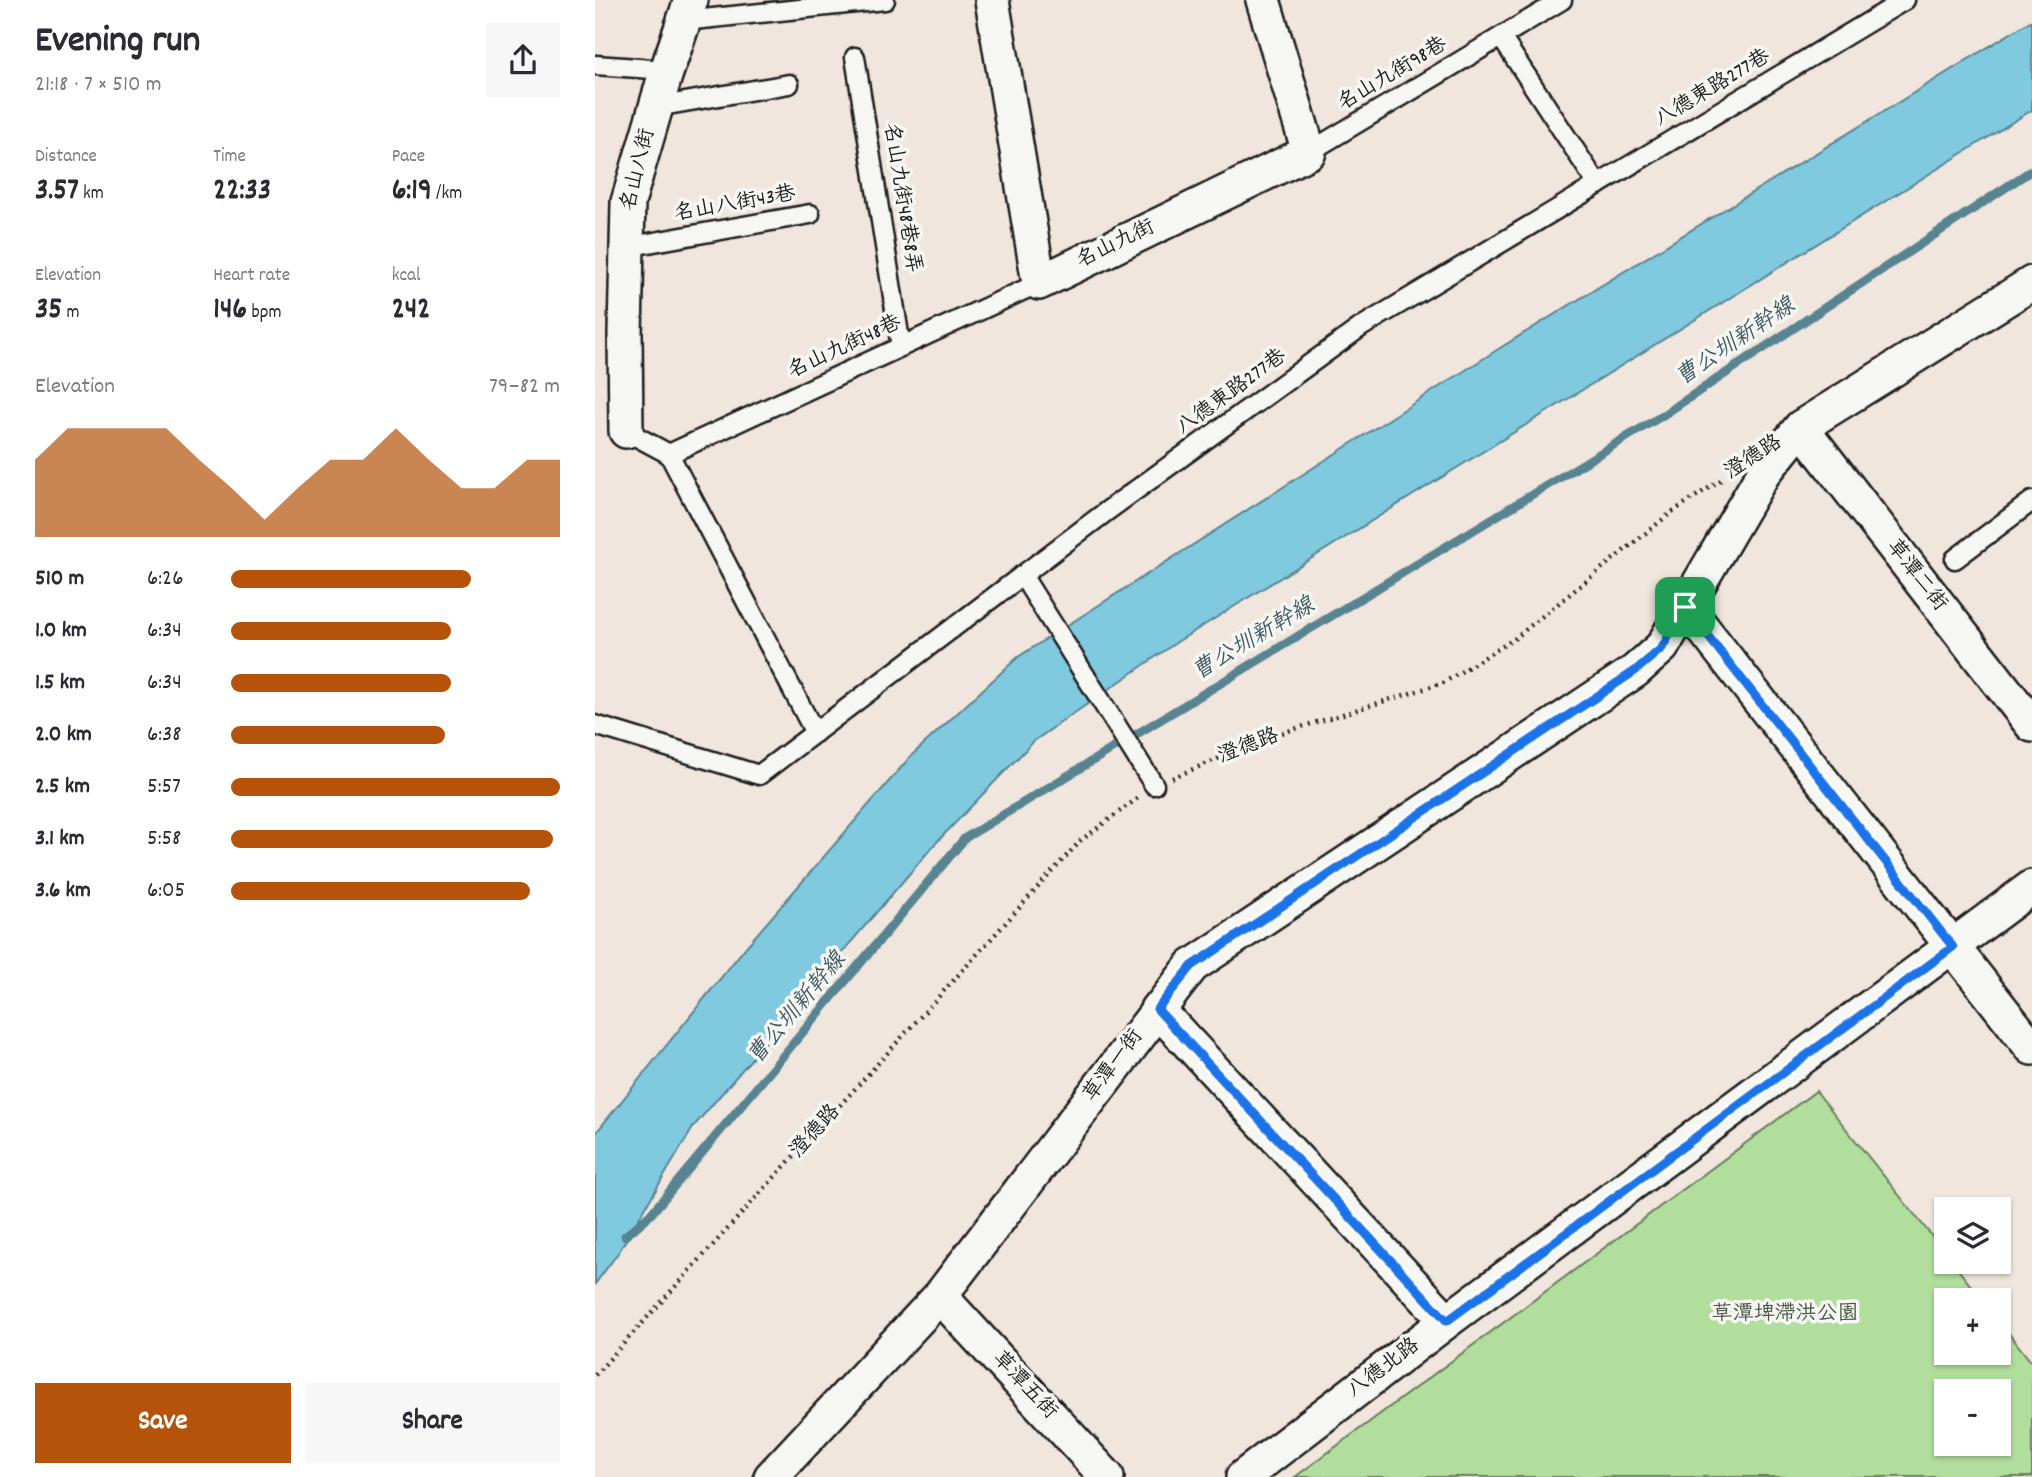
<!DOCTYPE html>
<meta charset="utf-8">
<style>
body{margin:0;font-family:Dekko,"LXGW WenKai TC",sans-serif;background:#f7f7f7;color:#2b2b33;height:100vh;display:flex;flex-direction:column;font-size:26px;white-space:nowrap}
*{box-sizing:border-box;margin:0}
p{font-size:23px;color:#7c7c81}
.icon{flex:none;width:38px;height:38px;fill:none;stroke:currentColor;stroke-width:2;stroke-linecap:round;stroke-linejoin:round}
.map{position:relative;flex:1;overflow:hidden}
.side{display:flex;flex-direction:column;background:#fff;width:595px}
.side>*{flex:none}
.tools{position:absolute;left:1339px;top:1197px;display:grid;gap:14px}
.tools a{display:grid;place-items:center;width:77px;height:77px;border-radius:0px;background:#fff;box-shadow:0 2px 5px #0004;font-size:35px}
.pin{position:absolute;display:grid;place-items:center;width:60px;height:60px;color:#fff;margin:-30px;border-radius:14px;box-shadow:0 4px 10px #0006}
.round{display:grid;place-items:center;flex:none;width:74px;height:74px;border-radius:0px;background:#f7f7f7}
.headline{display:flex;align-items:center;justify-content:space-between;height:119px;padding:0 35px}
h1{font-size:38px;font-weight:700;line-height:52px}
.stats{display:grid;grid-template-columns:repeat(3,1fr);gap:10px;height:119px;padding:7px 35px}
.stats div{display:grid;align-content:center}
.stats b{font-size:30px;font-weight:700}
.stats small{font-size:19px;font-weight:400}
.stats p{font-size:19px}
.chart{height:196px;padding:14px 35px}
.chart p{display:flex;justify-content:space-between}
.chart svg{width:100%;height:126px;margin-top:7px;fill:#b45309;opacity:.7}
.primary-button{display:flex;gap:14px;margin-top:auto;padding:14px 35px}
.primary-button a{flex:1;height:80px;border-radius:0px;background:#b45309;color:#fff;font-size:28px;font-weight:700;line-height:80px;text-align:center}
.primary-button a+a{background:#f7f7f7;color:#2b2b33}
ul{padding:0 35px;list-style:none;font-size:23px}
li{display:grid;grid-template-columns:112px 84px 1fr;align-items:center;height:52px}
li i{height:18px;border-radius:9px;background:#b45309}
main{display:flex;flex:1;min-height:0}
.map>svg:first-child{display:block}
.green{fill:#b1de9d;stroke:#667d5c;stroke-width:2;fill-rule:evenodd}
.water{fill:#80cae0;stroke:#588492;stroke-width:2}
.lines{fill:none;stroke-linecap:round;stroke-linejoin:round}
.stream{stroke:#588492;stroke-width:9}
.service-casing{stroke:#1c1c1c;stroke-width:23}
.minor-casing{stroke:#1c1c1c;stroke-width:38}
.path{stroke:#1c1c1c;stroke-width:4.5;stroke-dasharray:2 5;stroke-linecap:butt}
.service{stroke:#f6f6f2;stroke-width:18}
.minor{stroke:#f6f6f2;stroke-width:33}
.route-casing{stroke:#fff;stroke-width:14}
.route{stroke:#1a73e8;stroke-width:9}
.labels{text-anchor:middle;dominant-baseline:central;stroke-width:7;stroke-linejoin:round;paint-order:stroke}
.street-label{font-size:21px;fill:#1c1c1c;stroke:#f6f6f2}
.park-label{font-size:21px;fill:#495643;stroke:#f6f6f2}
.water-label{font-size:23px;font-style:italic;fill:#3f5961;stroke:#f6f6f2}
</style>
<main>
<section class="side">
<div class="headline"><div><h1>Evening run</h1><p>21:18 · 7 × 510 m</p></div><a class="round"><svg class="icon" aria-label="share" viewBox="0 0 24 24"><path d="M12 15V3M7 8l5-5 5 5M5 13v7h14v-7"/></svg></a></div>
<div class="stats">
<div><p>Distance</p><b>3.57<small> km</small></b></div>
<div><p>Time</p><b>22:33</b></div>
<div><p>Pace</p><b>6:19<small> /km</small></b></div>
</div>
<div class="stats">
<div><p>Elevation</p><b>35<small> m</small></b></div>
<div><p>Heart rate</p><b>146<small> bpm</small></b></div>
<div><p>kcal</p><b>242</b></div>
</div>
<div class="chart"><p><span>Elevation</span>79–82 m</p>
<svg viewBox="0 0 160 44" preserveAspectRatio="none"><path d="M0 44V17L10 6L20 6L30 6L40 6L50 17L60 27L70 38L80 27L90 17L100 17L110 6L120 17L130 27L140 27L150 17L160 17V44z"/></svg>
</div>
<ul>
<li><b>510 m</b>6:26<i style="width:73%"></i></li>
<li><b>1.0 km</b>6:34<i style="width:67%"></i></li>
<li><b>1.5 km</b>6:34<i style="width:67%"></i></li>
<li><b>2.0 km</b>6:38<i style="width:65%"></i></li>
<li><b>2.5 km</b>5:57<i style="width:100%"></i></li>
<li><b>3.1 km</b>5:58<i style="width:98%"></i></li>
<li><b>3.6 km</b>6:05<i style="width:91%"></i></li>
</ul>
<div class="primary-button"><a>Save</a><a>Share</a></div>
</section>
<div class="map">
<svg width="1437" height="1477" viewBox="0 0 1437 1477">
<rect width="100%" height="100%" fill="#f0e6dd"/>
<filter id="ink" filterUnits="userSpaceOnUse"><feTurbulence type="fractalNoise" baseFrequency=".0143" numOctaves="2"/><feDisplacementMap in="SourceGraphic" scale="14" xChannelSelector="R" yChannelSelector="G"/><feConvolveMatrix kernelMatrix="1 2 1 2 8 2 1 2 1" color-interpolation-filters="sRGB"/></filter>
<g filter="url(#ink)">
<path class="green" d="M1221,1091L1351,1254V1262H1357L1387,1300H1351V1353H1404V1321L1437,1363V1477H700ZM1351,1391H1404V1444H1351Z"/>
<path class="water" d="M1437,20V110L582,642L439,741L338,846L99,1126L23,1253L0,1284V1134L150,948L316,756L423,657L905,348Z"/>
<g class="lines">
<path class="stream" d="M30,1236L55,1215L370,838L1065,417L1437,170"/>
<defs>
<path id="service" d="M89,21L290,0
M906,37L1003,185
M260,57L306,347
M0,65L72,70
M61,107L194,84
M714,152L967,0
M31,247L215,214
M31,431L74,454L220,733
M74,454L444,283
M1360,559L1437,501
M427,575L559,785
M0,725L164,775L512,511L766,327L1310,0"/>
<path id="minor" d="M397,0L444,283L714,152L668,0
M1206,427L1437,725
M31,431L30,334L33,202L70,76L96,0
M1091,607L1437,1048
M562,1009L852,1321
M345,1296L512,1477
M176,1477L345,1296L597,966L1040,671L1067,647L1168,474L1206,427L1437,283
M648,1477L852,1321L1437,887"/>
</defs>
<use href="#service" class="service-casing"/>
<use href="#minor" class="minor-casing"/>
<path class="path" d="M577,778L677,736L848,683L919,639L1077,512L1129,478
M0,1375L485,841L543,798"/>
<use href="#service" class="service"/>
<use href="#minor" class="minor"/>
</g>
</g>
<g class="lines" filter="url(#ink)">
<defs>
<path id="route" d="M1090,607L1358,947L852,1321L562,1009L597,966L1040,671L1067,648Z"/>
</defs>
<use href="#route" class="route-casing"/>
<use href="#route" class="route"/>
</g>
<g class="labels">
<g class="street-label">
<text transform="translate(798 75) rotate(-31)">名山九街98巷</text>
<text transform="translate(1118 89) rotate(-31)">八德東路277巷</text>
<text transform="translate(44 170) rotate(-76)">名山八街</text>
<text transform="translate(306 198) rotate(81)">名山九街48巷8弄</text>
<text transform="translate(140 205) rotate(-10)">名山八街43巷</text>
<text transform="translate(521 245) rotate(-26)">名山九街</text>
<text transform="translate(250 348) rotate(-25)">名山九街48巷</text>
<text transform="translate(637 393) rotate(-36)">八德東路277巷</text>
<text transform="translate(1159 458) rotate(-33)">澄德路</text>
<text transform="translate(1321 576) rotate(52)">草潭二街</text>
<text transform="translate(654 747) rotate(-21)">澄德路</text>
<text transform="translate(519 1066) rotate(-53)">草潭一街</text>
<text transform="translate(221 1132) rotate(-48)">澄德路</text>
<text transform="translate(789 1369) rotate(-37)">八德北路</text>
<text transform="translate(429 1386) rotate(47)">草潭五街</text>
</g>
<g class="park-label">
<text x="1190" y="1315">草潭埤滯洪公園</text>
</g>
<g class="water-label">
<text transform="translate(1141 343) rotate(-34)">曹公圳新幹線</text>
<text transform="translate(659 640) rotate(-31)">曹公圳新幹線</text>
<text transform="translate(203 1009) rotate(-50)">曹公圳新幹線</text>
</g>
</g>
</svg>
<div class="tools">
<a><svg class="icon" aria-label="layers" viewBox="0 0 24 24"><path d="M12 4l9 5-9 5-9-5zM3 14l9 5 9-5"/></svg></a>
<a>+</a>
<a>−</a>
</div>
<div class="pin" style="left:1090px;top:607px;background:#1e9e55"><svg class="icon" aria-label="arrive" viewBox="0 0 24 24"><path d="M6 21V4h12l-3 4 3 4H6"/></svg></div>
</div>
</main>
